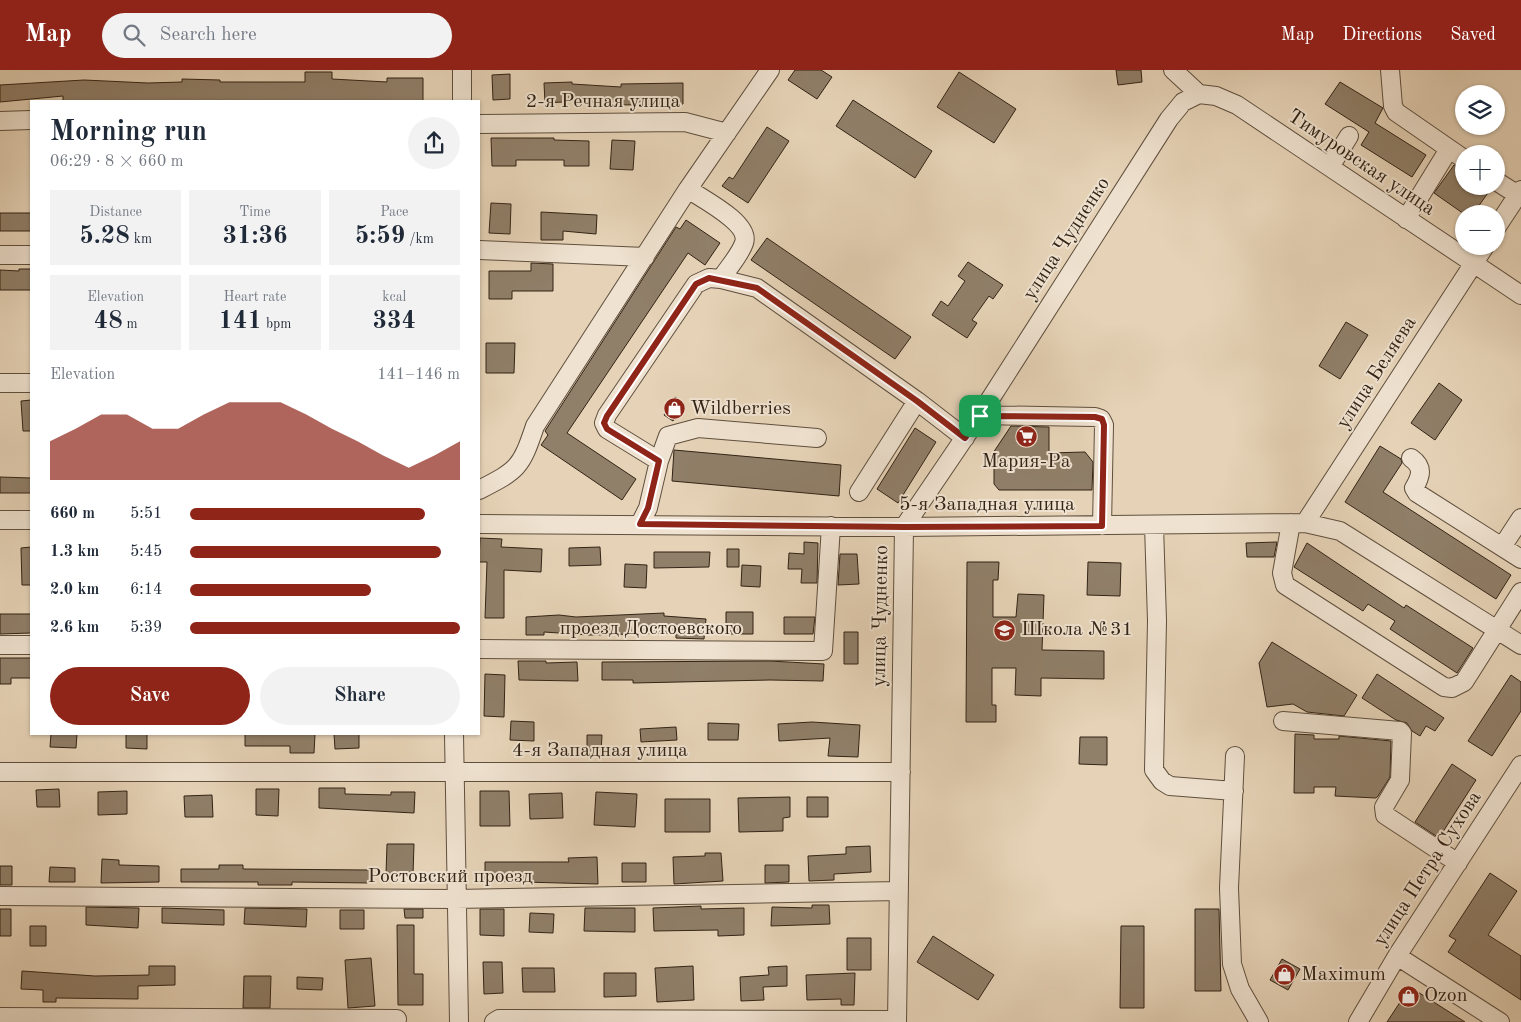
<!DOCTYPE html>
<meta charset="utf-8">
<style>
body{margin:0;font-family:"Old Standard TT",serif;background:#f2f2f3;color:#1f2937;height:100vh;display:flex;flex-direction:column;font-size:19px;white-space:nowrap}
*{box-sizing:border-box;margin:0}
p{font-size:16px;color:#747a83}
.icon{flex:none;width:28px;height:28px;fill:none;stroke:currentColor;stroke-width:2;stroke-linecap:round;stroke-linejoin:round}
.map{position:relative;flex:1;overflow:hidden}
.details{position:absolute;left:30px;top:30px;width:450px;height:635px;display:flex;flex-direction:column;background:#fff;border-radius:0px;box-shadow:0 1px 4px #0004}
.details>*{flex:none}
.fabs{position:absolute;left:1455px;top:15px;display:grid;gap:10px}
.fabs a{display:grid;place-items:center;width:50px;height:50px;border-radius:50%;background:#fff;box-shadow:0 1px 4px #0004;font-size:25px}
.pin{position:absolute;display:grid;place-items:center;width:42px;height:42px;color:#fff;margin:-21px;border-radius:10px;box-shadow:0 2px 8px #0006}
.round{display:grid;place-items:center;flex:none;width:52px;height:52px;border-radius:26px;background:#f2f2f3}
.summary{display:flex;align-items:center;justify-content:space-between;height:85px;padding:0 20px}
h1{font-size:28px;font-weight:700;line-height:38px}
.stats{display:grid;grid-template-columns:repeat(3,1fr);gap:8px;height:85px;padding:5px 20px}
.stats div{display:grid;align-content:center;border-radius:0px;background:#f2f2f3;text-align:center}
.stats b{font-size:25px;font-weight:700}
.stats small{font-size:14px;font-weight:400}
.stats p{font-size:14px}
.chart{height:140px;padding:10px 20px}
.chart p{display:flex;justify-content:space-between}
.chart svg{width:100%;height:90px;margin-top:5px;fill:#8f2418;opacity:.7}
.cta{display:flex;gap:10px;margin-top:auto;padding:10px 20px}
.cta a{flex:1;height:58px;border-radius:30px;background:#8f2418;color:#fff;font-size:20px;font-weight:700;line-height:58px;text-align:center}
.cta a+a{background:#f2f2f3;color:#1f2937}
ul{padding:0 20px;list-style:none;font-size:16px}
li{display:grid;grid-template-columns:80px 60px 1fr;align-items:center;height:38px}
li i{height:12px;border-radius:6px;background:#8f2418}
header{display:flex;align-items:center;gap:30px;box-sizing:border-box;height:70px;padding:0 25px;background:#8f2418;color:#fff}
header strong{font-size:24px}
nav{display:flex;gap:28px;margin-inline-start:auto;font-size:18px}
.search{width:350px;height:45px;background:#f2f2f3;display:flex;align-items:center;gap:12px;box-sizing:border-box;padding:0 18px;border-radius:28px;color:#747a83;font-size:19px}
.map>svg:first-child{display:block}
.building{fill:#907f69;stroke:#322315}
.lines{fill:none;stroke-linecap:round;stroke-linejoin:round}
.minor-casing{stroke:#5f4f3e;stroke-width:20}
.minor{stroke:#efe2d0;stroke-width:18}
.route-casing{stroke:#fff;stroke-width:10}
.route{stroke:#8f2418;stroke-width:6}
.labels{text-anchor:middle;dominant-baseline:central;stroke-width:4;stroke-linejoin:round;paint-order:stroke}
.street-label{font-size:20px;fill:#322315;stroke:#efe2d0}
.poi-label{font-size:20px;fill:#322315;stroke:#efe2d0;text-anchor:start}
</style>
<header>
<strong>Map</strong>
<div class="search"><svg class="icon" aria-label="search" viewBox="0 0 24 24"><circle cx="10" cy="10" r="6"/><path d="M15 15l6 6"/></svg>Search here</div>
<nav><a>Map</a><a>Directions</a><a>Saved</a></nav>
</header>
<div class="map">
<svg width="1521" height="952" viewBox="0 0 1521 952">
<rect width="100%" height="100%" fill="#e6d3b7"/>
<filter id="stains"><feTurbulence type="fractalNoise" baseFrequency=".004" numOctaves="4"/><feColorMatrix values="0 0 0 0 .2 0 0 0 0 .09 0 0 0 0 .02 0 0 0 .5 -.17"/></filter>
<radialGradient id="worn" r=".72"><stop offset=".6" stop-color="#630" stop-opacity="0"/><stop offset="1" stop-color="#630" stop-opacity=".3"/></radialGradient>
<path class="building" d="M795,0H821L832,7L817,29L788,10Z
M1116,0H1141L1142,12L1118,15Z
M305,2H332V9L387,12V8H423V31H63V26L0,32V15L84,10L148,13L182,12V9L220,10V12H305Z
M959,2L1016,39L994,73L937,37Z
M510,4V29L493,30L492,5Z
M572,12V14L621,17V14L683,13V34L621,35L580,31L545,33L544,13Z
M1340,12L1383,38L1375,53L1426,85L1412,107L1361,75L1369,62L1325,34Z
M853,30L932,81L915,108L836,56Z
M767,57L789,71L748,133L722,116L729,107L733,109Z
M491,68H554V70L589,71V96H564V90H516V96H492Z
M612,70L635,71L633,100L610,99Z
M1454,95L1464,100V116H1487L1490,120L1473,144H1464L1434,123Z
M491,133L511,134L510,164L489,163Z
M541,142L597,145L596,164L563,161V170H541Z
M0,143H31V161H0Z
M686,150L720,173L705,195L688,183L567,363L636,409L622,430L541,375L548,365L545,361L676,157L680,159Z
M767,168L911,267L895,289L751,190Z
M968,192L1003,215L993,229L989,226L972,250L977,253L967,268L932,245L941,231L948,236L965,211L958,206Z
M531,193L553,194V221H512V229H489V201H531Z
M19,199H31V220H0V200L19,201Z
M1346,252L1368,265L1340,309L1319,296Z
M486,273H515L514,303H486Z
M1439,313L1462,330L1435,370L1411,353Z
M675,327L684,333L673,351L664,345Z
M31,330V361H23L21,331Z
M1011,356L1049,357V383L1085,382L1093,392L1092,420H999L994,414V393L987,392Z
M915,358L936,372L898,433L877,419Z
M1380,376L1401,389L1402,393L1383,422L1511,505L1496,529L1345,432Z
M674,380L841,395L839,426L672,411Z
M0,407L31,408V423H0Z
M480,468L502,469L501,477L542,479L541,502L504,500V548H485L487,492H479Z
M804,472L818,473L817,513H801L802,499H788L789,483L804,484Z
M1277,472L1274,487H1247L1246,473Z
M1307,473L1404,538L1406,535L1473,578L1457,603L1390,559L1395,551L1368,534L1363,541L1294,497Z
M31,477V515H22L21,478Z
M600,477L601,495L569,496V478Z
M727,479H739V497H727Z
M654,482H710L709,497L654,498Z
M840,484H857L859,514L838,515Z
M967,492H999L998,510H993V547H1016L1018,524L1044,525L1042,580L1104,581V609L1041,608V626L1015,625L1016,598H992V635H996V652H966Z
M1088,492L1121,493L1120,526L1087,525Z
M625,494L647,495L646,518L624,517Z
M742,495L761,496L760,517L741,516Z
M726,542H753V564H726Z
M664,543V546L706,549L704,569L676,568V563L589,565L544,562V565H526V547L559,545L576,547Z
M0,544H31V563L0,564Z
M784,547H815L813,564H784Z
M844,562H858V594H844Z
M1272,572L1357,625L1344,646L1307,642L1293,634L1267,637L1259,593Z
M0,588H31V608H11V614H0Z
M518,591H546V593L577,592L578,611L519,610Z
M770,591L824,594L823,611L770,610L633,613V610H602V592Z
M485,604L505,605L504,647L484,646Z
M1377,604L1444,648L1435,661L1426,656L1420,666L1412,661L1407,653L1396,650L1362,628Z
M1511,605L1521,612V641L1492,686L1468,671Z
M511,651L534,652V671L510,670Z
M812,652L860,655L858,687L828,686L830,668L779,671L778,654Z
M708,653L739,654L738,670H708Z
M676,657L677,670L641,672L640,659Z
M51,664H77L76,678L50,677Z
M126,664H147V679L126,678Z
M245,664H315L314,683H290V676H245Z
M334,664H359V678L335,679Z
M1295,664L1314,665V669H1339V666L1391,671L1390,707L1378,726L1376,728L1335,726L1336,717H1314V723H1294Z
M587,665H602L601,682H587Z
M1080,667H1107V695L1079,694Z
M1452,694L1476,710L1439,768L1415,752Z
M319,718H345V724L391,725V722H415L414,743L319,738Z
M59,719L60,737H37L36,720Z
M256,719H279L278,746L256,745Z
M127,721V744L98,745V722Z
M480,721H509L510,756H480Z
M596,722L637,724L635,757L594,755Z
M562,723L563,748L530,749L529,724Z
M212,725L213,747H185L184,726Z
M790,727V747L783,748V761L739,762L738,728Z
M807,727H828V747H807Z
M665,729H710V762H665Z
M387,774H414L413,804H386Z
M870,776L871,802L834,804V810L809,811L808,786L846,784V777Z
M705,783H721L723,811L674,814L673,787L705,786Z
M597,787L598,814L485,811V792H569L568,788Z
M102,789L119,790V795L159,796V812L101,813Z
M622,793H646V812H622Z
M219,795H243V799L371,800V813L292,812V815H258V812H181V799H219Z
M765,795H789V812L765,813Z
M0,796H12V815H0Z
M50,797L75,798V812H49Z
M1490,803L1517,821L1488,865L1521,886V930L1448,882L1456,870L1449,866Z
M812,835H829L830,854L771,856L772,837L812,838Z
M701,836V839L744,838V865L718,866V860L654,861L653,838Z
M86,837L139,838L138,858L86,855Z
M162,838L224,840V855L162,853Z
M245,838L307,839L306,857L244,854Z
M585,838H635V862L584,861Z
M0,839H11V866H0Z
M404,839H423V848H405Z
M480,839H504V866L480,865Z
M1195,839H1219L1221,921H1195Z
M340,840H364V859H340Z
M530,843L554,844L553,863L529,862Z
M397,855H414V904H423V935H398Z
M30,856H46V876H30Z
M1121,856H1144V938H1120Z
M933,866L994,905L978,930L917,892Z
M847,868H871V900H847Z
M371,888L375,936L348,938L345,890Z
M1282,889L1300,899L1288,920L1270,910Z
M483,892H502L503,923L484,924Z
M149,896H175V915L138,916V929L56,928V932H43V920L21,919L22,901L95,906L149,905Z
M693,896L694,930L657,932L655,898Z
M787,896V916L763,917L764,930L741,931L740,907L769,905L768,897Z
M522,898H554L555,922H523Z
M604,903H636V926L604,927Z
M855,903L854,935H841V929L807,930L806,905Z
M244,906H271L270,938H243Z
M297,907L323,908L322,920L297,919Z
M1410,917L1465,952H1387Z"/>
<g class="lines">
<defs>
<path id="minor" d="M1173,0L1199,24
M1390,0L1393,36L1396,42L1464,89
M1199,24L1216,26L1237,35L1521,225
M462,31V0
M0,51L31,50
M479,54L685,52L727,63
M1330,97L1349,66
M1496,111L1518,125
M1406,149L1449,79
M1496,158L1521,120
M479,180L645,187
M0,185H31
M721,209L757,218L917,331L965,368
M0,313H31
M980,345L1095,347L1101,349L1104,355L1102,456
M1411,388C1424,397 1421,406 1414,418L1417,423L1521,489
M659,391L668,366L698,358L817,368
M479,420C518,400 521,398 535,356L688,119L770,0
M859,422L917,331
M0,450H31
M1291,453L1282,503L1285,515L1444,617L1452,618L1464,612L1521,522
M1305,453L1485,176
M479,454L904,457L1305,453L1340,461L1521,575
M640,454L648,438L659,391L607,359L604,353L607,345L696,214L709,208L721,209C728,198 740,185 744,173C751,153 702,129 688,119
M1154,455L1157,551L1154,700L1162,711L1170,716L1234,721
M1502,477L1521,448
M0,575H31
M479,579L823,581L831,456
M1283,651L1400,661L1402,663L1400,710L1384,737L1385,745L1458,793
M454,664L459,952
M1235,686L1229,818L1232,894L1240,919L1259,952
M0,702H901
M0,826L455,829L899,821
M1397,886L1500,952
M0,947L397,949
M494,952L499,949L897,950
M897,952L904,457L980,345L1169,49L1183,32L1199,24
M1358,952L1397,886L1521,695"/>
</defs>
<use href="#minor" class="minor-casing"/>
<use href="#minor" class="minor"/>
</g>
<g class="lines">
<defs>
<path id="route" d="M709,208L757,218L917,331L965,368L980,346L1095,347L1102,349L1104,355L1102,456L904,457L640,454L648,438L659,391L607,359L604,353L607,346L696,214Z"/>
</defs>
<use href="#route" class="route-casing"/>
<use href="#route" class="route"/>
</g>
<defs>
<symbol id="shop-disc" viewBox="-11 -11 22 22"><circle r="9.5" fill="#8f2418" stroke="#efe2d0"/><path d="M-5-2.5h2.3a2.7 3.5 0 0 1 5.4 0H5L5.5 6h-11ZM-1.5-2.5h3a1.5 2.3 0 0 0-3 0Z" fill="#fff"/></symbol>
<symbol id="supermarket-disc" viewBox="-11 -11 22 22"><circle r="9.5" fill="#8f2418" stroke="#efe2d0"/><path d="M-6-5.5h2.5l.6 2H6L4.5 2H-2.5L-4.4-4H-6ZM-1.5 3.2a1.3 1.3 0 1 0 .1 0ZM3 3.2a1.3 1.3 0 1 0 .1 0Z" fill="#fff"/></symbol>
<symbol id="school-disc" viewBox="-11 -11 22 22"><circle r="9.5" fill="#8f2418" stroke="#efe2d0"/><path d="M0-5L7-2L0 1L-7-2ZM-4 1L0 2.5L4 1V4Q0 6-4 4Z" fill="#fff"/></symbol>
</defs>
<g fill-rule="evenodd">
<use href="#shop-disc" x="662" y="326" width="25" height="25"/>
<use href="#supermarket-disc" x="1014" y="354" width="25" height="25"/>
<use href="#school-disc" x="992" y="548" width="25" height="25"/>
<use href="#shop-disc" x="1272" y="892" width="25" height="25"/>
<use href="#shop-disc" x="1396" y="914" width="25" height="25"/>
</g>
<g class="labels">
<g class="street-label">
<text x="603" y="32">2-я Речная улица</text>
<text transform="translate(1361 93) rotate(34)">Тимуровская улица</text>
<text transform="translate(1067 169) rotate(-57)">улица Чудненко</text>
<text transform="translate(1377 303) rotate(-57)">улица Беляева</text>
<text x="987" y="435">5-я Западная улица</text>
<text transform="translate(881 546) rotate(-89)">улица Чудненко</text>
<text x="651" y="559">проезд Достоевского</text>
<text x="600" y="681">4-я Западная улица</text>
<text transform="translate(1428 799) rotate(-57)">улица Петра Сухова</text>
<text x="450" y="807">Ростовский проезд</text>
</g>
<g class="poi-label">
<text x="690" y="339">Wildberries</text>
<text x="1026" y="392" text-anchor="middle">Мария-Ра</text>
<text x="1021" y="560">Школа №31</text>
<text x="1301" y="905">Maximum</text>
<text x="1424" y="926">Ozon</text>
</g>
</g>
<rect width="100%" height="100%" filter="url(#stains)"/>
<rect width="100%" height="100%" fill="url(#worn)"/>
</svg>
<div class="fabs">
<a><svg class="icon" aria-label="layers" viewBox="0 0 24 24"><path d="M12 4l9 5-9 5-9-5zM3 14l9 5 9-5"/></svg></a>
<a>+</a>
<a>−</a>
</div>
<div class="pin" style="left:980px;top:346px;background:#1e9e55"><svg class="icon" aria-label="arrive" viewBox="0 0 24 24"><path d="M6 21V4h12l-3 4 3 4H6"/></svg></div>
<section class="details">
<div class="summary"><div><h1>Morning run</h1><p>06:29 · 8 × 660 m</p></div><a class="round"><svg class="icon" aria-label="share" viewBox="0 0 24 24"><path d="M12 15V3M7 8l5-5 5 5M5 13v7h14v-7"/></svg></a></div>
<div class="stats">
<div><p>Distance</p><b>5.28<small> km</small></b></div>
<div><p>Time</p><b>31:36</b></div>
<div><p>Pace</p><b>5:59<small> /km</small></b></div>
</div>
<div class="stats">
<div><p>Elevation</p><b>48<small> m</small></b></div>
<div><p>Heart rate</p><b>141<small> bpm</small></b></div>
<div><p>kcal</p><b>334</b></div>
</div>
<div class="chart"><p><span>Elevation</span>141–146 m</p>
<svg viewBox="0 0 160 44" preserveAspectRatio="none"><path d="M0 44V25L10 19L20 12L30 12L40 19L50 19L60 12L70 6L80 6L90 6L100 12L110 19L120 25L130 32L140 38L150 32L160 25V44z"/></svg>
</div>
<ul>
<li><b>660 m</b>5:51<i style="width:87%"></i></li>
<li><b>1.3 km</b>5:45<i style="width:93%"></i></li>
<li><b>2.0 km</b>6:14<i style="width:67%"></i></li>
<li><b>2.6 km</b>5:39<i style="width:100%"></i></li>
</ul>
<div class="cta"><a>Save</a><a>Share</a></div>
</section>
</div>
